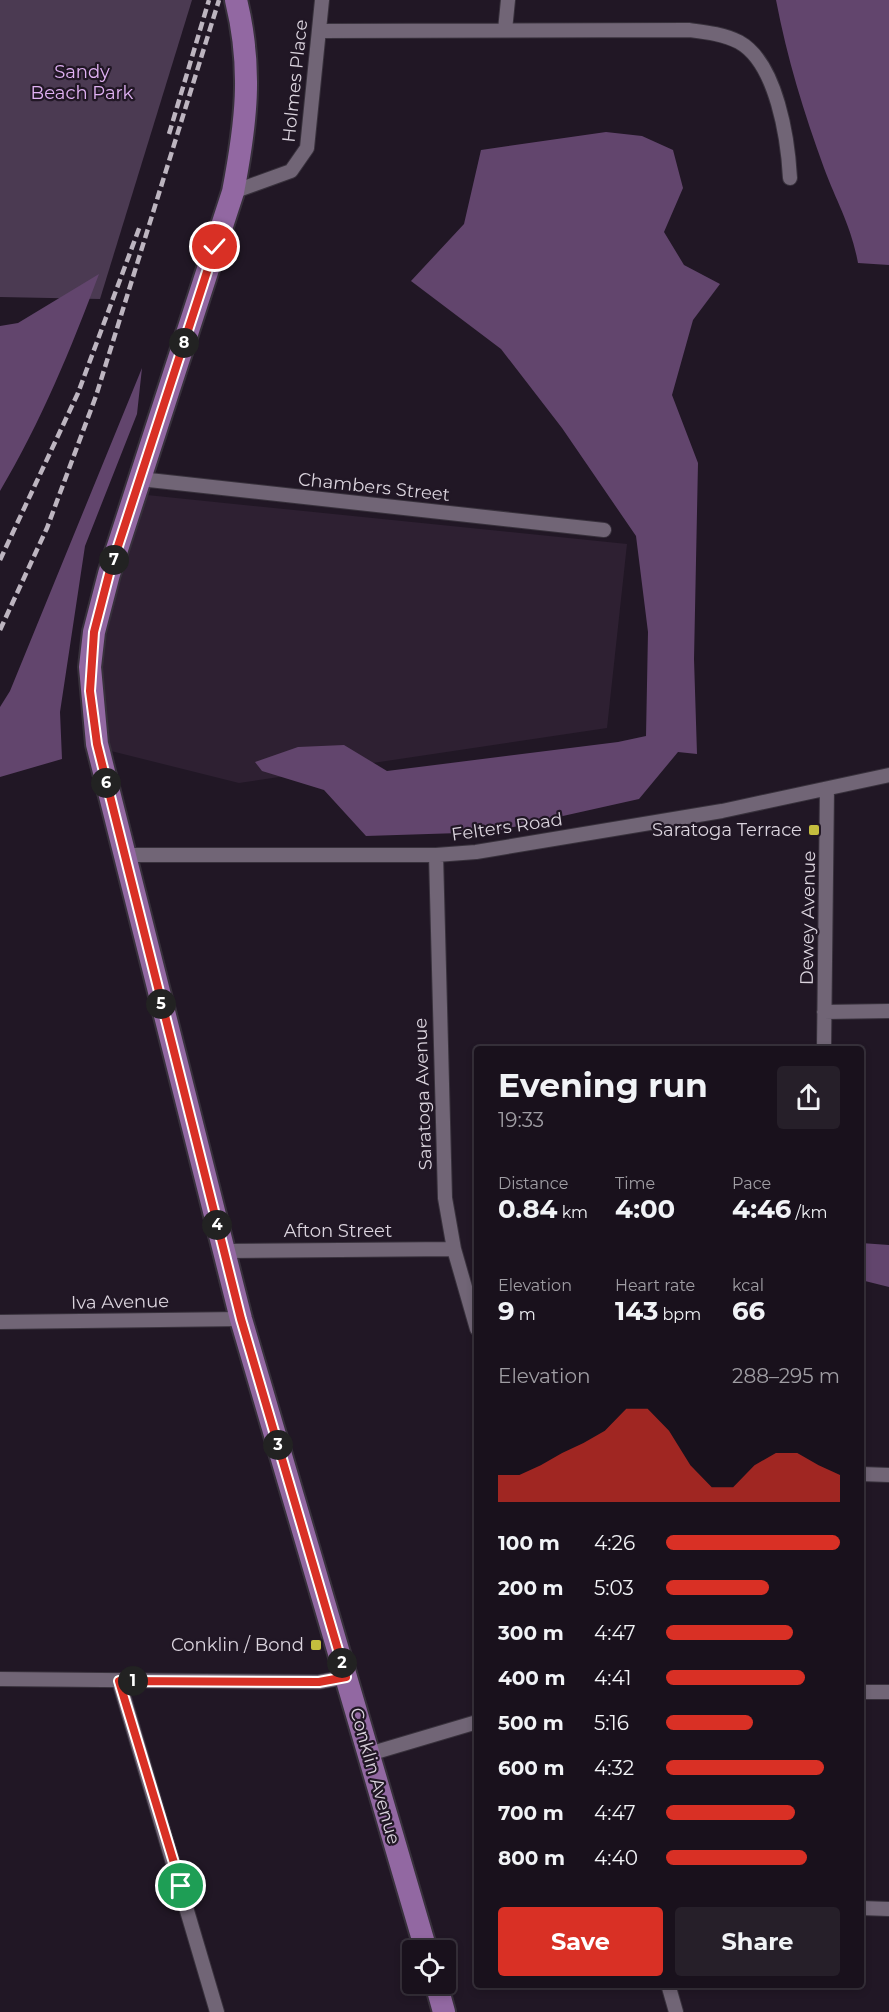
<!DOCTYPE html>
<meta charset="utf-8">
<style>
body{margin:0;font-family:Montserrat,sans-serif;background:#261f29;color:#f1f3f6;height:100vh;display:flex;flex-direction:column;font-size:22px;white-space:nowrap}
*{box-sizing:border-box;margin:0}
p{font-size:20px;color:#9f9da3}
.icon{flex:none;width:33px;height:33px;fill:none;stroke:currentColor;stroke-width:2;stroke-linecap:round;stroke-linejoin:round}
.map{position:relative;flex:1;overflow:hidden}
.details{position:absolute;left:474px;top:1046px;width:390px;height:942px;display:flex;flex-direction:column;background:#19111c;border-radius:6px;box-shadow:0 3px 9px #0003,0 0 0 2px #37313b}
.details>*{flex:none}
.tools{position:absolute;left:402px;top:1940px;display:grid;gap:12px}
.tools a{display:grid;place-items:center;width:54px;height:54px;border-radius:6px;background:#19111c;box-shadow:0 3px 9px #0003,0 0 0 2px #37313b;font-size:30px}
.pin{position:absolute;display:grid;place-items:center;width:51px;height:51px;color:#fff;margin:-26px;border:3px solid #fff;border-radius:50%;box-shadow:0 2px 6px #0007}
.km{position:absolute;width:30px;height:30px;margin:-15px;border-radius:50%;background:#222;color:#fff;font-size:16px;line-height:30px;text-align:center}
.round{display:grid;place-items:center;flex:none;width:63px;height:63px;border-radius:6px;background:#261f29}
.head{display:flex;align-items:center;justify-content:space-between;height:102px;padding:0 24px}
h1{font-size:33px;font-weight:700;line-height:45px}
.metrics{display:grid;grid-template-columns:repeat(3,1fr);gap:9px;height:102px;padding:6px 24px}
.metrics div{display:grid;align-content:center}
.metrics b{font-size:26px;font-weight:700}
.metrics small{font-size:16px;font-weight:400}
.metrics p{font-size:16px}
.chart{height:168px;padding:12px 24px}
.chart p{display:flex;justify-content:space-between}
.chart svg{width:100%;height:108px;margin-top:6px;fill:#d93025;opacity:.7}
.primary-button{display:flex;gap:12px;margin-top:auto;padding:12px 24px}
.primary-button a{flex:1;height:69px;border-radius:6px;background:#d93025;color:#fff;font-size:24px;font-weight:700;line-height:69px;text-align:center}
.primary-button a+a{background:#261f29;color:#f1f3f6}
ul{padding:0 24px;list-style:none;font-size:20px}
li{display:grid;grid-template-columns:96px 72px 1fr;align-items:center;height:45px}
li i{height:15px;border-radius:8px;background:#d93025}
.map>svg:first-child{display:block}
.built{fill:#2e2032}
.green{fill:#4b3a52}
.forest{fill:#62456d}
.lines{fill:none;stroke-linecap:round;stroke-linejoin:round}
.street-casing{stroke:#38313c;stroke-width:16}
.primary-casing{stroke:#38313c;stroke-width:26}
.street{stroke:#716576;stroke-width:14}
.primary{stroke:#9268a2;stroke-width:22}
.rail{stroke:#bdb5c0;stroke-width:4.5;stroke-dasharray:9 4.5;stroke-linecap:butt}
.route-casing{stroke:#fff;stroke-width:12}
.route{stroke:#d93025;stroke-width:8}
.poi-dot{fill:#c4bd3e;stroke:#211725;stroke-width:2}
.labels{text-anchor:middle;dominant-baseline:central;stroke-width:4.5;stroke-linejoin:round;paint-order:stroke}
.park-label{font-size:18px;fill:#e0b1f3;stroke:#211725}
.street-label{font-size:18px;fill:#dbd4de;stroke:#211725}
.poi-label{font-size:18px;fill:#dbd4de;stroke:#211725;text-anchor:end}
</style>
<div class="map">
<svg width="889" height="2012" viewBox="0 0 889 2012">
<rect width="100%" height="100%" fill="#211725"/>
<path class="built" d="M147,495L627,544L607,728L239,783L111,751L103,701V654L112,608Z"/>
<path class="green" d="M0,0H192L100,299L0,297Z"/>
<path class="forest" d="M776,0H889V265L858,263C851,225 837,203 824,168C804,113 787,58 776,0Z
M606,132L642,136L673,150L683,188L664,232L684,265L720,284L693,320L672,395L698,463L694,659L697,754L678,752L639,799L491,832L366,836L324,790L262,771L255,762L298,747L344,745L387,771L618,742L646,736L648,632L636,536L562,428L501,349L411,281L464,224L481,150Z
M99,274C71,349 41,422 0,491V326L18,323Z
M142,368L137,414L85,546L60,712L62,759L0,777V707L10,691Z
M861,1243L889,1245V1287L861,1280Z"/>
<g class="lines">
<defs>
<path id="street" d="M505,30L508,0
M319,31L689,30C705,32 724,34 739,42C777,63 788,140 790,178
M233,192L291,171L307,148L322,0
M140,479L604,530
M123,855H436L476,852L722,811L889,775
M436,855L445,1198L454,1249L477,1329
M824,1012L889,1011
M824,1048L827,789
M223,1251L454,1249
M0,1322L241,1319
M861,1474L889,1475
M0,1679L319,1682L346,1677
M119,1681L217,2012
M861,1692H889
M369,1754L477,1722
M861,1908L889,1909
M668,1984L676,2012"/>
<path id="primary" d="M236,0C253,69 246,124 233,192L109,574L94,632L90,667L97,744L241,1319L426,1950
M436,1983L444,2012"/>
</defs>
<use href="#street" class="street-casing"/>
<use href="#primary" class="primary-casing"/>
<use href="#street" class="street"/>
<use href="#primary" class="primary"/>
<path class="rail" d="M169,134L209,0
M0,560L78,393L140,226
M0,630L47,528L96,396L219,0"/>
</g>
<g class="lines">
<defs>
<path id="route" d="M181,1886L119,1681L319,1682L346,1677L241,1319L97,744L90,691L94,632L109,574L215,247"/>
</defs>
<use href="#route" class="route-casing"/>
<use href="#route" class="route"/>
</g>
<g class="poi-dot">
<rect x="808" y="824" width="12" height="12" rx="3"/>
<rect x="310" y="1639" width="12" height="12" rx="3"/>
</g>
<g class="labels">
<g class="park-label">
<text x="82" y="72">Sandy<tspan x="82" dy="21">Beach Park</tspan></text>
</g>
<g class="street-label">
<text transform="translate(295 81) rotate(-84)">Holmes Place</text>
<text transform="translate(374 487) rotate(6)">Chambers Street</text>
<text transform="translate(507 827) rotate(-8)">Felters Road</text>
<text transform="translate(808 918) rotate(-89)">Dewey Avenue</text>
<text transform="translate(423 1094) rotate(-92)">Saratoga Avenue</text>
<text x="338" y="1231">Afton Street</text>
<text transform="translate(120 1302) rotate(-1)">Iva Avenue</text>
<text transform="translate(375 1776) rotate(74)">Conklin Avenue</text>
</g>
<g class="poi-label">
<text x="802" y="830">Saratoga Terrace</text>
<text x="304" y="1645">Conklin / Bond</text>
</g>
</g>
</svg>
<div class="tools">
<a><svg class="icon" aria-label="locate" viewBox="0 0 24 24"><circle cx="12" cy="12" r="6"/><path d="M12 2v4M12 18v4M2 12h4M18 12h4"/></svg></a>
</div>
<div class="pin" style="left:181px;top:1886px;background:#1e9e55"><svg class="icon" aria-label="arrive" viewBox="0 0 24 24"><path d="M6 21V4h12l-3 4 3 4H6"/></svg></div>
<div class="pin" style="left:215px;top:247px;background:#d93025"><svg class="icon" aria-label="check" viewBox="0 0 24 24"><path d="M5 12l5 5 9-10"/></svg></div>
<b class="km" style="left:133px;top:1681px">1</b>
<b class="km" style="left:342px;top:1663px">2</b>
<b class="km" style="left:278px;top:1445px">3</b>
<b class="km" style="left:217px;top:1225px">4</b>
<b class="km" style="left:161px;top:1004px">5</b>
<b class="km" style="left:106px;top:783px">6</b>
<b class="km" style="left:114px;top:560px">7</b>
<b class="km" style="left:184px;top:343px">8</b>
<section class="details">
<div class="head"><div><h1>Evening run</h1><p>19:33</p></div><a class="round"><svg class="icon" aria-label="share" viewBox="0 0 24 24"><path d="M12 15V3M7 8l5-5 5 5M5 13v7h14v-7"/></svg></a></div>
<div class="metrics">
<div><p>Distance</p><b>0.84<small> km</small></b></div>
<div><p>Time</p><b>4:00</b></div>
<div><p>Pace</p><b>4:46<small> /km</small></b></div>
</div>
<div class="metrics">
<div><p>Elevation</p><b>9<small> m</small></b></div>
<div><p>Heart rate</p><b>143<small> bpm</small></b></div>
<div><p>kcal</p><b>66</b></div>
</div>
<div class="chart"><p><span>Elevation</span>288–295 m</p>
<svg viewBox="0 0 160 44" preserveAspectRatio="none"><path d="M0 44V33L10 33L20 29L30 24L40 20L50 15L60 6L70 6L80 15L90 29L100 38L110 38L120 29L130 24L140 24L150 29L160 33V44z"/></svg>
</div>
<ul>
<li><b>100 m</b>4:26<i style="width:100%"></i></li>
<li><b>200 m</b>5:03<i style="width:59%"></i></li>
<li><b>300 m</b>4:47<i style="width:73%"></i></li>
<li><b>400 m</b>4:41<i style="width:80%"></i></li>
<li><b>500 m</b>5:16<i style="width:50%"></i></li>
<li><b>600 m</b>4:32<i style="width:91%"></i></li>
<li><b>700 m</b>4:47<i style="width:74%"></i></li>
<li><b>800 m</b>4:40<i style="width:81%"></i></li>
</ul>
<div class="primary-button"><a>Save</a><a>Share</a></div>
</section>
</div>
